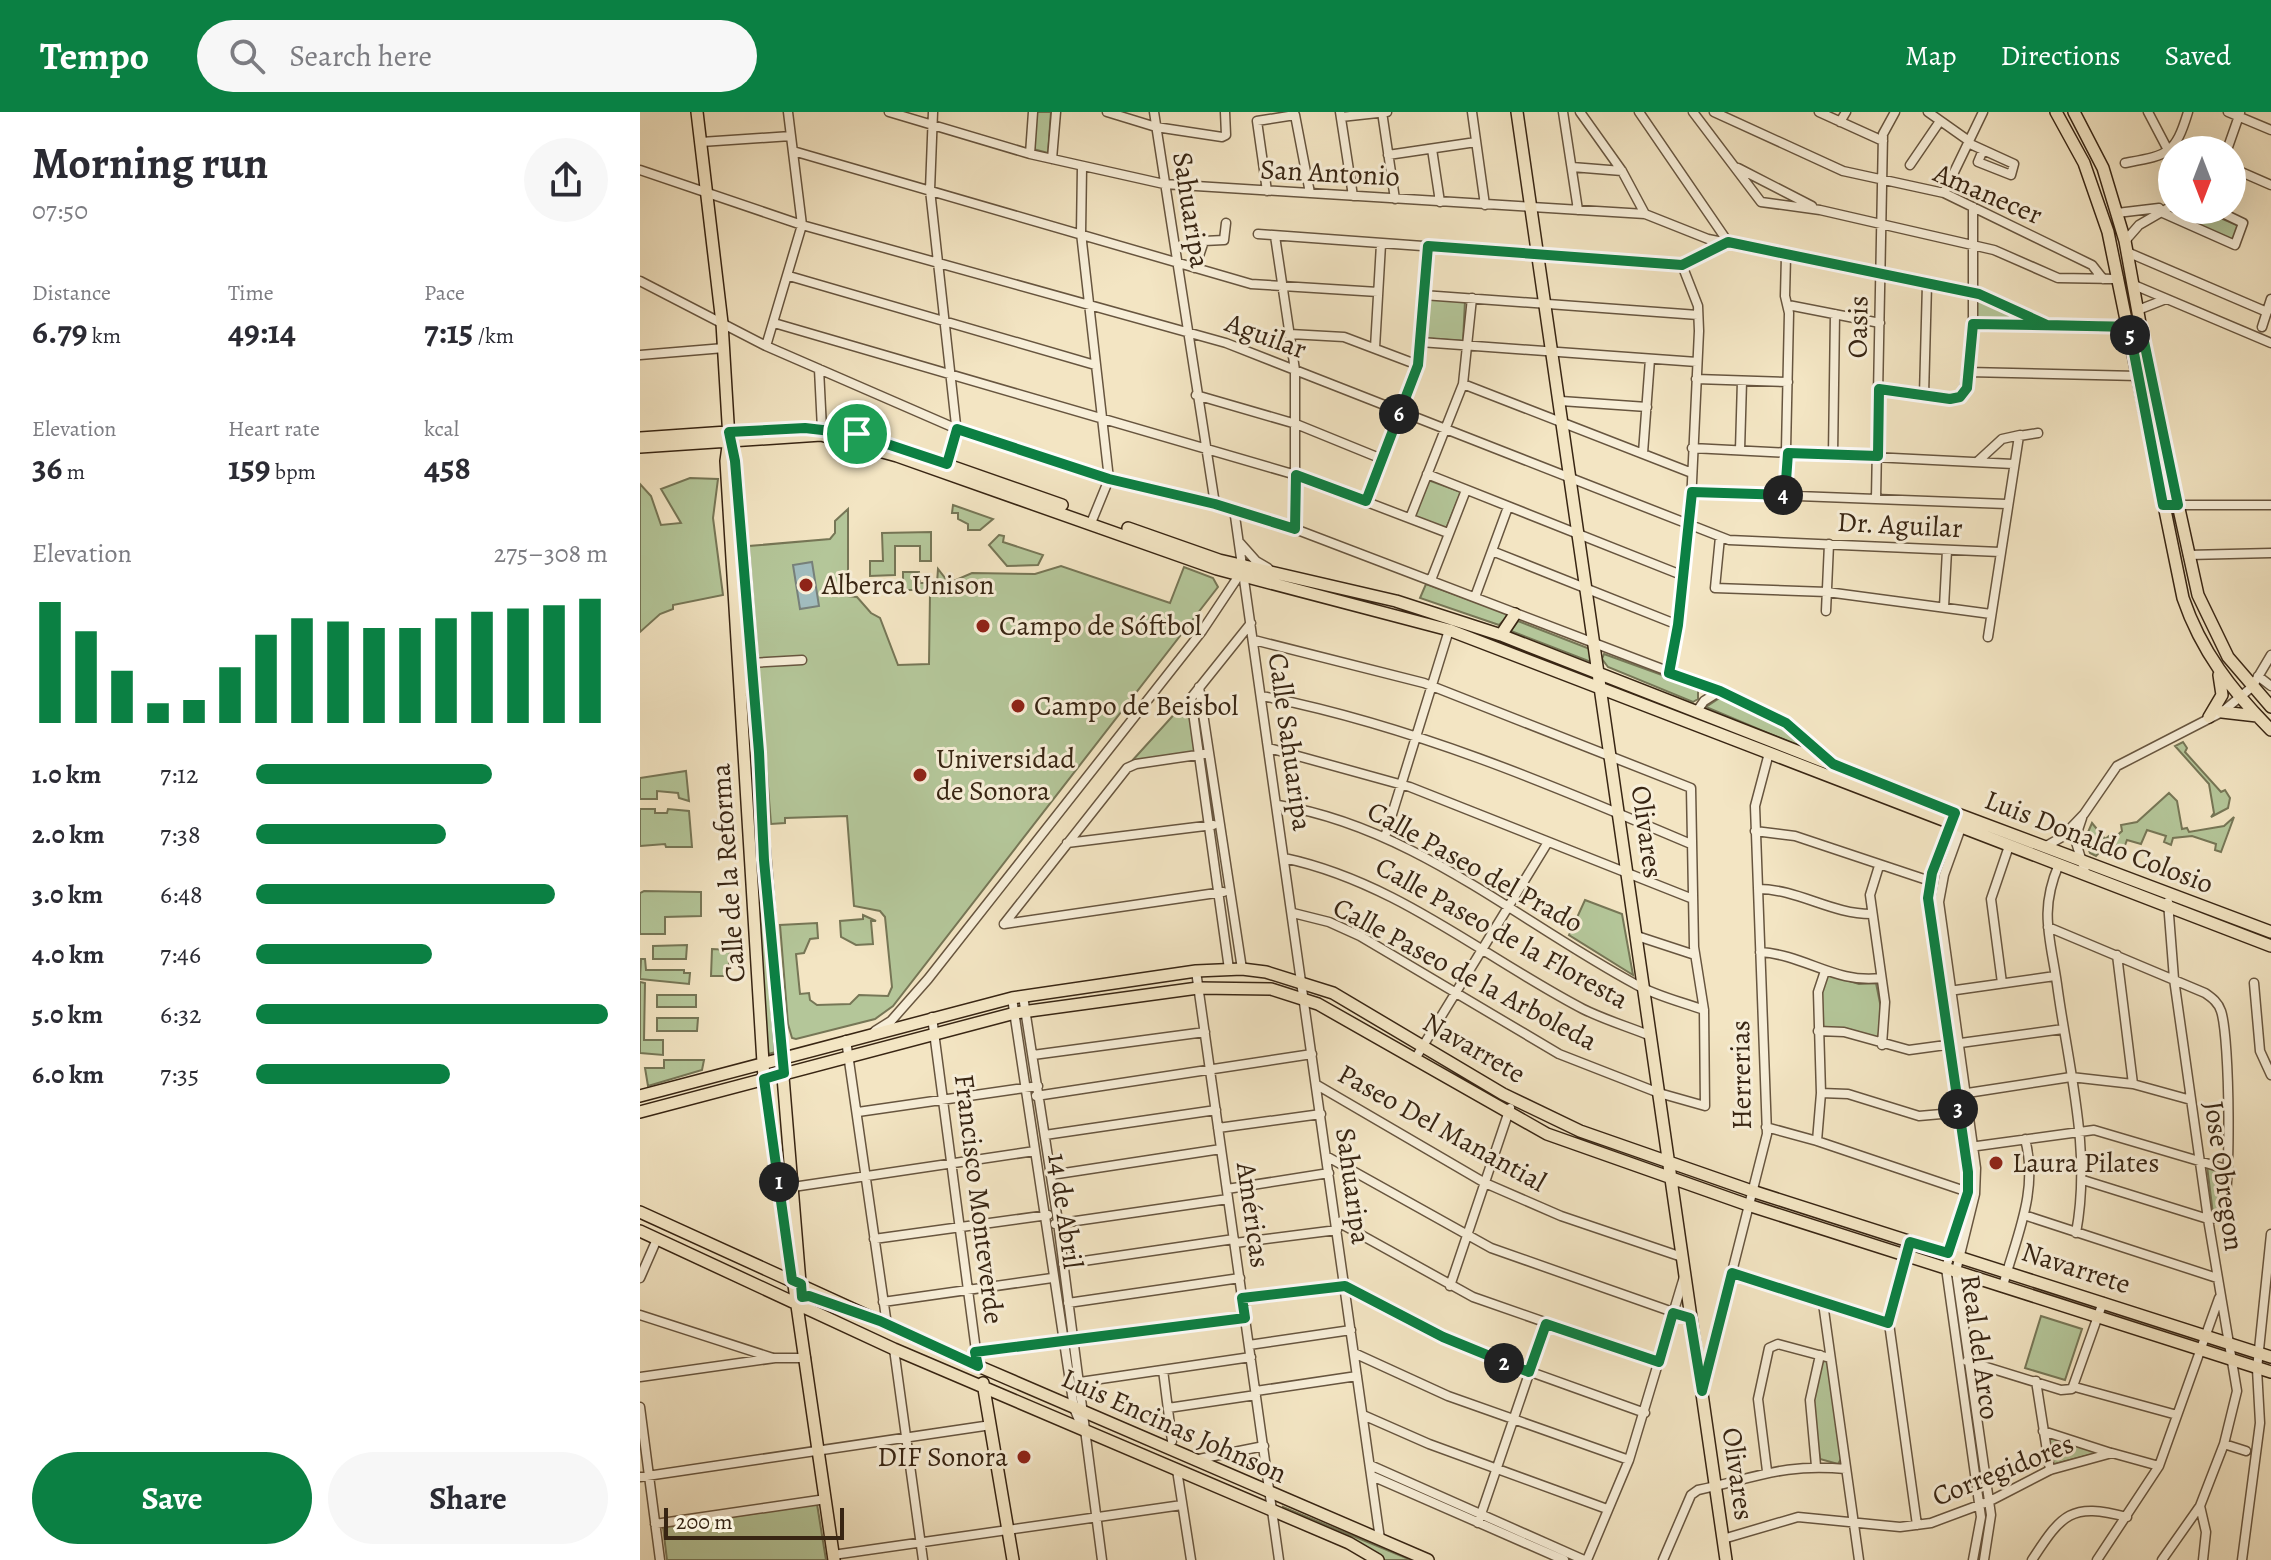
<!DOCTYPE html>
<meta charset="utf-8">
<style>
body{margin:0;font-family:Alegreya,serif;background:#f7f7f7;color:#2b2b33;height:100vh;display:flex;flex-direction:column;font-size:30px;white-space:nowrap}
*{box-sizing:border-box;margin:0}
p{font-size:26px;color:#7c7c81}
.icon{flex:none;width:44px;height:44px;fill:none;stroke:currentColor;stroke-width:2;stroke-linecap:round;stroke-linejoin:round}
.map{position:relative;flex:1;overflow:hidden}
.panel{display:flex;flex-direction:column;background:#fff;width:640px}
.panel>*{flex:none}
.needle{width:52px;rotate:180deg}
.tools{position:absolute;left:1518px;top:24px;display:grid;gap:16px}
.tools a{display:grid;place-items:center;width:88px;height:88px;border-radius:50%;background:#fff;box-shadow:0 8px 32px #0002;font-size:40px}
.scale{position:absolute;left:24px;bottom:20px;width:180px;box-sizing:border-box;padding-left:8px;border:4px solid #382513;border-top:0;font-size:22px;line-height:28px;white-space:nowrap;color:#382513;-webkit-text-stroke:6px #f7eed8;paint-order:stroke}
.pin{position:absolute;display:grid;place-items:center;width:68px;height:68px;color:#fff;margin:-34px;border:4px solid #fff;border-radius:50%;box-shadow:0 2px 8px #0007}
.km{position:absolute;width:40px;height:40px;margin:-20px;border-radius:50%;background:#222;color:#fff;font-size:22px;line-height:40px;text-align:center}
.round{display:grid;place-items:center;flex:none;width:84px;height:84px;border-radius:42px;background:#f7f7f7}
.overview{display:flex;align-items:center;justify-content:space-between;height:136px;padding:0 32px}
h1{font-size:44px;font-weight:700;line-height:60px}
.stats{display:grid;grid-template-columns:repeat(3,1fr);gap:12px;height:136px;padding:8px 32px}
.stats div{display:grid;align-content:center}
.stats b{font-size:34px;font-weight:700}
.stats small{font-size:22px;font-weight:400}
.stats p{font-size:22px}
.chart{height:224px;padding:16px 32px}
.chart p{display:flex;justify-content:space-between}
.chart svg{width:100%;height:144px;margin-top:8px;stroke:#0b8043;stroke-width:6}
.primary-button{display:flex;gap:16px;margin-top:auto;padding:16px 32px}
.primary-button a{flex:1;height:92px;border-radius:48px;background:#0b8043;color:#fff;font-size:32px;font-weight:700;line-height:92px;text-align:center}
.primary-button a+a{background:#f7f7f7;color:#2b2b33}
ul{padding:0 32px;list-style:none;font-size:26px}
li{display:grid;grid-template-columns:128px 96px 1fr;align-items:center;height:60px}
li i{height:20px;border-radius:10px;background:#0b8043}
header{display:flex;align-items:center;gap:48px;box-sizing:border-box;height:112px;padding:0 40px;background:#0b8043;color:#fff}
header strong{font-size:38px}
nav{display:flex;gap:44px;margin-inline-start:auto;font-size:28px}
.search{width:560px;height:72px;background:#f7f7f7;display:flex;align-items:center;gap:20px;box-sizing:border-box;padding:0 28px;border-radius:44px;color:#7c7c81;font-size:30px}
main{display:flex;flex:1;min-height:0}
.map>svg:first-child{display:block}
.green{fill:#b4c699;stroke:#767656;stroke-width:2}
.water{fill:#a1bcbe;stroke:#77807a;stroke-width:2}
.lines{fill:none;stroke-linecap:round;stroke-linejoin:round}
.minor-casing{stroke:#67553f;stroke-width:11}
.major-casing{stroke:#382513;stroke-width:14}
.minor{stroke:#f7eed8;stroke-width:8}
.major{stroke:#f3e5c3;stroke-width:11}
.route-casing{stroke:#fff;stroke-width:16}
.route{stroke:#0b8043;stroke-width:10}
.poi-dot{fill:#8f2418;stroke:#f7eed8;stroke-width:3}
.labels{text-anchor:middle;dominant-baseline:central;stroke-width:6;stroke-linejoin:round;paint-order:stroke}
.street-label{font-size:28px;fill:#382513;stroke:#f7eed8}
.poi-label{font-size:28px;fill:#382513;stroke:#f7eed8;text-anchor:start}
</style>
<header>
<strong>Tempo</strong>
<div class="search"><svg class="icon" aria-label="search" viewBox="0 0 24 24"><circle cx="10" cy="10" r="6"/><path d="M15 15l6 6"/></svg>Search here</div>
<nav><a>Map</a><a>Directions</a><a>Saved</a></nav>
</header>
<main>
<section class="panel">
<div class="overview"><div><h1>Morning run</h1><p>07:50</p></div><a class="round"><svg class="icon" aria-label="share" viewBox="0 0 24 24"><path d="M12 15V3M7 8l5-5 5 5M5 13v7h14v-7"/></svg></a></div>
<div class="stats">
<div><p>Distance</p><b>6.79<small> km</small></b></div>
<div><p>Time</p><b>49:14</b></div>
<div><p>Pace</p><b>7:15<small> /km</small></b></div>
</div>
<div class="stats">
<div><p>Elevation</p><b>36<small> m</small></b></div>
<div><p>Heart rate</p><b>159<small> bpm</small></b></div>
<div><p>kcal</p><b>458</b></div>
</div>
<div class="chart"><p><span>Elevation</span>275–308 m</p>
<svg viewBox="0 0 160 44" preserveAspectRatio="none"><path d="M5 44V7M15 44V16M25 44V28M35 44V38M45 44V37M55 44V27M65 44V17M75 44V12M85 44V13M95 44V15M105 44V15M115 44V12M125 44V10M135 44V9M145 44V8M155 44V6"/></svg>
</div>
<ul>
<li><b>1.0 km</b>7:12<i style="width:67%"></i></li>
<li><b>2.0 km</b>7:38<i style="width:54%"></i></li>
<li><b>3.0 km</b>6:48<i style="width:85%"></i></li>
<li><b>4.0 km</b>7:46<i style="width:50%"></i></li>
<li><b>5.0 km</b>6:32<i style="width:100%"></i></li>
<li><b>6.0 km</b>7:35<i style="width:55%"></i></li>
</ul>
<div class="primary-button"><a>Save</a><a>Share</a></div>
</section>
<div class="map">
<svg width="1631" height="1448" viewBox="0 0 1631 1448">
<rect width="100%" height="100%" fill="#f3e5c3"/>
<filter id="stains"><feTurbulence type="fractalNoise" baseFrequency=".0025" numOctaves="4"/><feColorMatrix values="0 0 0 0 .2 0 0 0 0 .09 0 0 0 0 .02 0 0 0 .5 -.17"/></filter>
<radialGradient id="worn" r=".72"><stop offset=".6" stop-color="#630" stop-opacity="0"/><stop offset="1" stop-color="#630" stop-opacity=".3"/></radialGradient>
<path class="green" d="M396,0H411L408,41L393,37Z
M1551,98H1562L1599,114L1593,128L1536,103Z
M785,187L825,189L823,229L783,226Z
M1337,187L1384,207H1336Z
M50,366L78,367L73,406L83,483L33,493V497L20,502L0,520V372L11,384L21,413L41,411L21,377Z
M788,368L821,380L806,417L774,404Z
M313,393L353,407L340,418H328V412L318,407V401H312Z
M208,397V484L217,485L231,501L240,506L258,553L289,552L290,481L295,478H263V460H279L280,471H297L298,457L309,471L332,461L395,462L421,454L530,491L544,455L573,466L578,475L253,894L235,907L156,927L152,926L148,912L140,813L177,811L178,826L170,827L164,841L156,842L160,882L169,881L170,888L177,893L210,892L219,883L248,884L252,875L245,805L240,799L214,794L207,704L145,706V711L131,712L109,434L190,427L195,421V409Z
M291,420V449H280V434H255V463L230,464V449H243L242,421Z
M359,423L364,424L363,430L403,443L398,453L367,454L349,433Z
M98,451L136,940L124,943Z
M786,472L866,501L867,505L859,513L780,486Z
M878,509L950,537L951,550L871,519Z
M964,542L1058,576V587L1053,590L968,555L962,547Z
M548,587L556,642L491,650Z
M1078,587H1085L1148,617L1171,639L1066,595Z
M1543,630L1547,636L1545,640L1581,680L1585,678L1590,686L1588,696L1571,705L1574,701L1569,672L1535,634Z
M46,659L49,689L39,686L38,681L17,679V687H0V666Z
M1529,681L1537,689L1542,717L1547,716L1549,720L1584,714L1594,705L1581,740L1575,738L1576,732L1552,724L1533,726L1531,733L1524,730L1526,724L1507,718L1501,732L1487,728L1484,736L1468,731L1456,744L1450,741L1445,727L1452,711L1465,727L1469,724L1473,727L1482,719L1481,713L1497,710Z
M0,697H15V701H27L28,697L49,699L52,735H26L25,732L0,734Z
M4,779L61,780V804L25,805V822H0V781Z
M945,788L982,802L993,863L929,823Z
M223,803L236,809H231L233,832L216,833L201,825L200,809L223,807Z
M47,833L46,847H13V834Z
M72,837L90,838L88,864H71Z
M1,847H5L6,858H44V861H50L49,872L0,867Z
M1186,862L1219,872L1236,871L1242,901L1238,926L1182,915L1181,879Z
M0,870L5,871L4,928H23V943L0,941Z
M17,883H56V895H17Z
M17,906H58L57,919H17Z
M24,948H64L62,958L8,974L5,956H24Z
M1567,1054L1583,1060L1579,1102H1573Z
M1401,1204L1442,1217L1425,1268L1385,1256Z
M1188,1247L1201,1347L1198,1352L1180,1347L1172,1293L1181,1248Z
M1406,1322L1461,1340L1411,1353Z
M177,1392L186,1448H27L23,1415Z
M643,1395L771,1448H742L643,1399Z"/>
<path class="water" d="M172,450L179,494L160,497L153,453Z"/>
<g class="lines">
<defs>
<path id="minor" d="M249,0L390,42L524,72L1005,102L1068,127L1339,182L1407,213L1492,215
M293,0L290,78L317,322L305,356
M467,0L516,15L582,25L586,23L585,0
M514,0L575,392
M700,0L713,84
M742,0L755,87
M832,0L845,93
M923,0L938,98
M940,0L982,59L1005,102
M999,0L1088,130
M1053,0L1121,90L1180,98L1354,138L1418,166L1479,167
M1074,0L1203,59L1304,81L1452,153L1463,167
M1179,0L1243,29
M1288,0L1329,29
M1508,0L1529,40
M1588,0L1631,18
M701,5L747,0
M1200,10L1206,0
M61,30L151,24
M1328,31L1374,52L1371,63L1338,50L1343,38
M792,37L800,90
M1587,38L1600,1
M153,39L611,172L738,180
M390,42L393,0
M748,43L836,30
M412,47L416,0
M1485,51C1528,43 1535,43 1548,0
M1270,53L1300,9
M442,55L441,121L469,367L451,411
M932,55L982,59
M1098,56L1172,94
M1592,56L1631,73
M0,58L162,113L586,231L1089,428L1360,440
M627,79L617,9L655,3L670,81
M1304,81L1343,0
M1514,97L1595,133L1603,111L1576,98
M1477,101L1519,96
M618,122L1042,153L1087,131
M635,124L655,258V417
M1485,129L1499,113L1530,95
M1487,140L1627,200
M555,156L564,129L584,128L586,111
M149,164L455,253
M0,169L126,234L317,317L469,367L575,392L655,417L1080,579L1149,614L1189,649
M1494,173L1631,231
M783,183L1058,203
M1148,193L1240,211
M1498,198L1526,187
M134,211L656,363L808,421
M1333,212L1402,213
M1622,215L1631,187
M650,222L704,225L778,253
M780,230L1057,250
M126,234L162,113L148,0
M735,236L741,132
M0,243L84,236
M179,257L182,317
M1328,260L1498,264
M1056,267L1148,270
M823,272L1052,361
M1239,277L1310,287L1324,281L1333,212V95
M556,283L656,312L742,347
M1284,283L1287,172
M921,289L1007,295
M1052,336L1373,352
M1100,338L1102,269
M1003,341L1010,247
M1193,343L1195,202
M1337,350L1362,327L1380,323
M787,362L1044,464
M1052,380L1366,392
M1145,383L1149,201L1145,184L1146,144
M1236,387L1243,22L1255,0
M726,389L778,253L788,134
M1523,393H1631
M594,397L740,1427
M770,406L823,272L832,186
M1080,425L1075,476L1187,480L1351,502
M600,431L616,449L628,456
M852,439L1038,513
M1548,443L1631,441
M791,468L826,378
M835,485L868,395
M1304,495L1307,438
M1186,499L1189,432
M1348,525L1379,324L1398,321
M614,528L784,571L1051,676L1054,835L1064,898L1065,994L1019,981L919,942L720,824L689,810L653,801
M111,551L162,548
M1029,561L1050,413L1059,219L1058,194L1042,153
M1618,564L1631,574
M559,575L602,857
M622,584C771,613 912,673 1051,732
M1057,599L1064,589L1080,579
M629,636L770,675L1053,787
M638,693C773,715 878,809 995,872C1016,884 1042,890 1064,898
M1314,706L1292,761L1288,786L1328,1060V1080L1306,1156L1341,1405L1333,1448
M1442,706L1435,727L1446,763
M1322,713L1304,763L1299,790L1336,1056L1335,1082L1316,1159L1351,1403L1344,1448
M1115,719L1155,724L1293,770
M745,725L809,518
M427,731L573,713
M1408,733L1422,725L1444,702L1477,654L1582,600L1612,575L1631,543
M644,746C757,770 843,845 943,897C965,908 989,915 1011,924
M1419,752C1399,799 1410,824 1417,872C1428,955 1452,1037 1436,1121
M1239,754L1230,783L1245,890L1242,933
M1118,777C1158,777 1191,802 1231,802
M1528,790L1534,867L1568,1107L1597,1279L1584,1332L1560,1394L1566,1420L1563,1448
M364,812L487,656L496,652L564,642
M364,812L583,780
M1408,815L1565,881C1572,886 1578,890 1581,899C1590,925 1592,1085 1581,1106L1568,1107L1443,1068
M997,824L1055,843
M1120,840C1166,843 1195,872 1241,866
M1477,843L1493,972
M589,857L551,586L611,511
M556,859L639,1448
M1362,871L1351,787L1369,734
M1614,871L1620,939L1631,963
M1309,879L1415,864
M383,884L417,1103L462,1448
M372,886L434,1296L441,1313
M292,905L338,1254
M235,919L251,909L288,867L562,519L600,462
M1178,919L1204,920L1269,938L1423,917
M206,928L247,1213
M393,943L565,920
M775,947L908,730
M677,973L845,1071L921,1104L1042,1145
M1181,981L1208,982L1279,1004L1324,1000
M1321,982L1431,965L1493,972L1551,988
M396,984L672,942
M218,1000L398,974
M1126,1015L1177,1029L1331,1081
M578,1016L681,1002
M405,1023L576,998
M1177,1029L1181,981L1178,880L1185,859
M1330,1035L1454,1018L1586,1057
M686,1044L851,1136L1050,1206
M411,1063L581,1037
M153,1075L395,1039
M587,1077L689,1061
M1384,1103L1577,1166
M696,1109L833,1185L1019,1250
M415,1112L588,1087
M234,1127L408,1103
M1270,1130L1248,1204L1277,1413
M595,1131L697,1118
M423,1152L594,1127
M1092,1161L1248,1211
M0,1166L17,1127
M810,1174L870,996
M1363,1174C1376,1125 1399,1079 1385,1027
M602,1186L705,1174L768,1209L849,1245L1005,1301
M243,1190L412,1166
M428,1191L600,1166
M1183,1191L1219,1448
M0,1203L133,1246
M609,1233L711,1218
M254,1237L283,1448
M335,1240L605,1206
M714,1241L808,1284L989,1348
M1327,1249L1421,1278L1432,1277L1463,1190
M523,1258L532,1329
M0,1265L135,1246H166
M1396,1269L1410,1358
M440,1270L611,1245
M1063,1274L1127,1022L1115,694L1129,641
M1435,1275L1537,1303
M616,1279L717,1264
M0,1295L20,1448
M528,1296L616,1283
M723,1303L789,1332L967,1397
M1403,1319L1471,1341
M1584,1332L1606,1339
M554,1348L624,1334
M730,1353L944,1448
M1176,1354L1170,1288L1180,1243
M537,1358L551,1448
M1127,1359L1118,1287L1129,1236L1138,1232L1190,1246
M732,1364L924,1448
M0,1365L351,1313
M838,1411L906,1212
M15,1412L186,1387
M1083,1427L1158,1405L1260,1415L1291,1411L1350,1389L1410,1358L1472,1341L1519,1354
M193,1443L542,1393
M947,1448L989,1348L1044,1165
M1023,1448L1051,1383L1058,1378C1116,1366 1143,1351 1206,1357
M1392,1448C1422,1402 1431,1390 1487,1405
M1457,1448L1519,1354L1579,1186
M1522,1448L1560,1394
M1602,1448L1620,1311L1617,1257L1631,1122"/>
<path id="major" d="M57,0L82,211L89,327L86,349L124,967L194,1448
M877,0L1086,1448
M1416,0L1444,51L1468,120L1543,486C1561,539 1592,579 1631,618
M1434,0L1463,56L1485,129L1509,261L1558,483L1588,545L1631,595
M180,317L245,331L422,393
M0,326L87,320
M0,335L181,323L257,344L577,457L809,518L1631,834
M91,335L162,1195
M488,416L579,448L756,489L861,523L1315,701L1631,820
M861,523L875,502
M1582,600L1617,604
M1569,605L1582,583L1579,563
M0,984L372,886L556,859L602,857L626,860L693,881L863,982L940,1019L1112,1079L1631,1245
M0,1000L375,901L558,876L631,877L678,892L907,1022L1108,1093L1631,1260
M0,1100L338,1254L788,1448
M0,1119L254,1237L709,1431L738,1448
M343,1271L373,1448"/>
</defs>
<use href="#minor" class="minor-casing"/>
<use href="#major" class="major-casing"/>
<use href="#minor" class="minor"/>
<use href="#major" class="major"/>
</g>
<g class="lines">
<defs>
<path id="route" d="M217,322L165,316L89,320L95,349L119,640L124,748L144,961L124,967L152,1168L161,1172L162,1185L169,1184L240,1209L338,1254L335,1240L605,1206L602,1186L705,1174L803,1225L889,1260L906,1212L1019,1250L1033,1201L1050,1206L1062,1279L1092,1161L1248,1211L1270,1130L1308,1141L1328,1080V1060L1288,786L1292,761L1315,701L1193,652L1146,611L1080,579L1029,561L1038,513L1052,380L1145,383L1148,341L1238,344L1239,277L1310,287L1320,285L1327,276L1333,212L1501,215L1538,393H1523L1489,215L1407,213L1339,182L1088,130L1042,153L788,134L778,253L726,389L656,363L655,417L575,392L469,367L317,317L307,352L217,322"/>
</defs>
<use href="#route" class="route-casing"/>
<use href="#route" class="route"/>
</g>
<g class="poi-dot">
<circle cx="166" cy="473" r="8"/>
<circle cx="343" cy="514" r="8"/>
<circle cx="378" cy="594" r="8"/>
<circle cx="280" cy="663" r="8"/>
<circle cx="1356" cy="1051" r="8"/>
<circle cx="384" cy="1345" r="8"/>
</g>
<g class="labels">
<g class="street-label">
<text transform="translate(690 61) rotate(3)">San Antonio</text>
<text transform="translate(1348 82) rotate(23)">Amanecer</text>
<text transform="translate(551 98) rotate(81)">Sahuaripa</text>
<text transform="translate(1218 215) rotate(-89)">Oasis</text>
<text transform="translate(626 224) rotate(20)">Aguilar</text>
<text transform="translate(1260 413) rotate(3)">Dr. Aguilar</text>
<text transform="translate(650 630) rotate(82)">Calle Sahuaripa</text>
<text transform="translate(1007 720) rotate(82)">Olivares</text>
<text transform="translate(1459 730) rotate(21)">Luis Donaldo Colosio</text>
<text transform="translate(835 755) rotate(29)">Calle Paseo del Prado</text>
<text transform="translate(88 761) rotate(-94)">Calle de la Reforma</text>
<text transform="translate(862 821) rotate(29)">Calle Paseo de la Floresta</text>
<text transform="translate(825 862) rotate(28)">Calle Paseo de la Arboleda</text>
<text transform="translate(834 936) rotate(30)">Navarrete</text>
<text transform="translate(1101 963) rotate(-91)">Herrerias</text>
<text transform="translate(802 1016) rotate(29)">Paseo Del Manantial</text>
<text transform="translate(1584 1064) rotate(82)">Jose Obregon</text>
<text transform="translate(713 1074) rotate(82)">Sahuaripa</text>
<text transform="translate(339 1087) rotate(83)">Francisco Monteverde</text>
<text transform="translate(425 1099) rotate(82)">14 de Abril</text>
<text transform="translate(613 1103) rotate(82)">Américas</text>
<text transform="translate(1436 1156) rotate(18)">Navarrete</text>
<text transform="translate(1340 1235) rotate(82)">Real del Arco</text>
<text transform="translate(534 1314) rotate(24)">Luis Encinas Johnson</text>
<text transform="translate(1363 1358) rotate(-22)">Corregidores</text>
<text transform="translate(1098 1362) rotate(82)">Olivares</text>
</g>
<g class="poi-label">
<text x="182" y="473">Alberca Unison</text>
<text x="359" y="514">Campo de Sóftbol</text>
<text x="394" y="594">Campo de Beisbol</text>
<text x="296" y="647">Universidad<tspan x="296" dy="32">de Sonora</tspan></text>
<text x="1372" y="1051">Laura Pilates</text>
<text x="368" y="1345" text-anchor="end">DIF Sonora</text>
</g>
</g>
<rect width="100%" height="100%" filter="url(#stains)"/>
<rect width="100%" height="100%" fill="url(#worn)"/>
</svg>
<div class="tools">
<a><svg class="needle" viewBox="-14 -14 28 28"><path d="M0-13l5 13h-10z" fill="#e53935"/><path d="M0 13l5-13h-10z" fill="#7c7c81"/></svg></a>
</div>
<div class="scale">200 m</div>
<div class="pin" style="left:217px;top:322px;background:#1e9e55"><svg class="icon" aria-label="arrive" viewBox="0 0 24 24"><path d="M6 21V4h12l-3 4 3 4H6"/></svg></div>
<b class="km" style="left:139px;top:1070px">1</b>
<b class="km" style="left:864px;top:1251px">2</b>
<b class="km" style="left:1318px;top:997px">3</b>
<b class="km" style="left:1143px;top:383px">4</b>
<b class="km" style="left:1490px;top:223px">5</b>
<b class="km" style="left:759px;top:302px">6</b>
</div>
</main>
